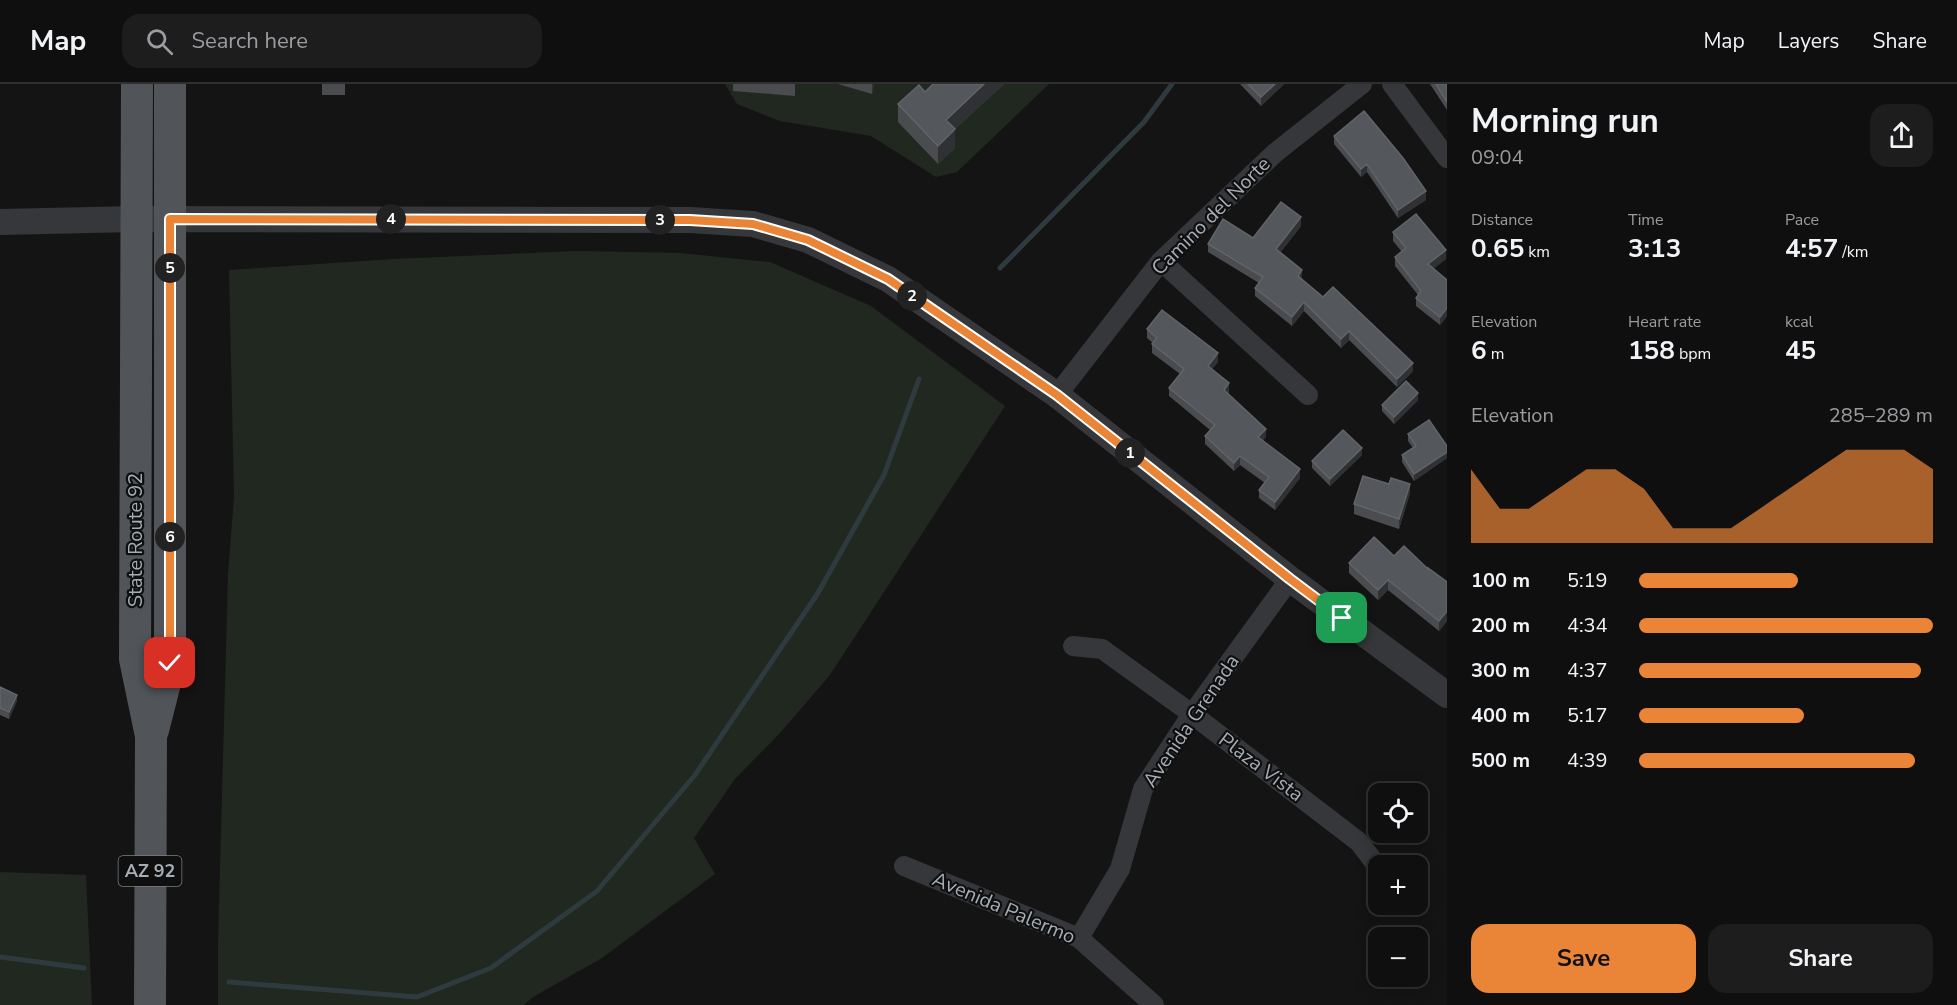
<!DOCTYPE html>
<meta charset="utf-8">
<style>
body{margin:0;font-family:"Nunito Sans",sans-serif;background:#1d1d1e;color:#f1f3f6;height:100vh;display:flex;flex-direction:column;font-size:22px;white-space:nowrap}
*{box-sizing:border-box;margin:0}
p{font-size:20px;color:#9b9c9f}
.icon{flex:none;width:33px;height:33px;fill:none;stroke:currentColor;stroke-width:2;stroke-linecap:round;stroke-linejoin:round}
.map{position:relative;flex:1;overflow:hidden}
.side{display:flex;flex-direction:column;background:#0f0f10;width:510px}
.side>*{flex:none}
.fabs{position:absolute;left:1368px;top:699px;display:grid;gap:12px}
.fabs a{display:grid;place-items:center;width:60px;height:60px;border-radius:12px;background:#0f0f10;box-shadow:0 3px 15px #0003,0 0 0 2px #2f2f30;font-size:30px}
.pin{position:absolute;display:grid;place-items:center;width:51px;height:51px;color:#fff;margin:-26px;border-radius:12px;box-shadow:0 3px 9px #0006}
.km{position:absolute;width:30px;height:30px;margin:-15px;border-radius:50%;background:#222;color:#fff;font-size:16px;line-height:30px;text-align:center}
.round{display:grid;place-items:center;flex:none;width:63px;height:63px;border-radius:18px;background:#1d1d1e}
.overview{display:flex;align-items:center;justify-content:space-between;height:102px;padding:0 24px}
h1{font-size:33px;font-weight:700;line-height:45px}
.figures{display:grid;grid-template-columns:repeat(3,1fr);gap:9px;height:102px;padding:6px 24px}
.figures div{display:grid;align-content:center}
.figures b{font-size:26px;font-weight:700}
.figures small{font-size:16px;font-weight:400}
.figures p{font-size:16px}
.chart{height:168px;padding:12px 24px}
.chart p{display:flex;justify-content:space-between}
.chart svg{width:100%;height:108px;margin-top:6px;fill:#ea8537;opacity:.7}
.primary-button{display:flex;gap:12px;margin-top:auto;padding:12px 24px}
.primary-button a{flex:1;height:69px;border-radius:18px;background:#ea8537;color:#111;font-size:24px;font-weight:700;line-height:69px;text-align:center}
.primary-button a+a{background:#1d1d1e;color:#f1f3f6}
ul{padding:0 24px;list-style:none;font-size:20px}
li{display:grid;grid-template-columns:96px 72px 1fr;align-items:center;height:45px}
li i{height:15px;border-radius:8px;background:#ea8537}
header{display:flex;align-items:center;gap:36px;box-sizing:border-box;height:84px;padding:0 30px;background:#0f0f10;border-bottom:2px solid #2f2f30}
header strong{font-size:28px}
nav{display:flex;gap:33px;margin-inline-start:auto;font-size:21px}
.search{width:420px;height:54px;background:#1d1d1e;display:flex;align-items:center;gap:15px;box-sizing:border-box;padding:0 21px;border-radius:18px;color:#9b9c9f;font-size:22px}
main{display:flex;flex:1;min-height:0}
.map>svg:first-child{display:block}
.green{fill:#212820}
.lines{fill:none;stroke-linecap:round;stroke-linejoin:round}
.stream{stroke:#2e3a3e;stroke-width:5}
.minor{stroke:#35373a;stroke-width:20}
.tertiary{stroke:#35373a;stroke-width:26}
.primary{stroke:#515559;stroke-width:32}
.wall{fill:#4a4c50}
.shaded-wall{fill:#303134}
.building{fill:#54575b;stroke:#616469;stroke-width:1.5}
.route-casing{stroke:#fff;stroke-width:12}
.route{stroke:#ea8537;stroke-width:8}
.labels{text-anchor:middle;dominant-baseline:central;stroke-width:4.5;stroke-linejoin:round;paint-order:stroke}
.shield{fill:#0f0f10;stroke:#797e84;stroke-width:1.5}
.shield-label{font-size:18px;font-weight:bold;fill:#a6aeb5}
.street-label{font-size:20px;fill:#a6aeb5;stroke:#0f0f10}
</style>
<header>
<strong>Map</strong>
<div class="search"><svg class="icon" aria-label="search" viewBox="0 0 24 24"><circle cx="10" cy="10" r="6"/><path d="M15 15l6 6"/></svg>Search here</div>
<nav><a>Map</a><a>Layers</a><a>Share</a></nav>
</header>
<main>
<div class="map">
<svg width="1447" height="921" viewBox="0 0 1447 921">
<rect width="100%" height="100%" fill="#141415"/>
<path class="green" d="M725,0H1049L957,88L936,93L871,52L780,37L737,20Z
M577,167L680,169L770,178L871,222L1005,322L830,591L780,649L735,695L694,754L715,790L602,874L533,913L524,921H218V859L228,490L234,413L229,186L394,175Z
M0,788L86,791L92,921H0Z"/>
<g class="lines">
<path class="stream" d="M1000,184L1144,38L1172,0
M0,873L84,884
M229,898L417,913L491,884L597,807L695,691L818,509L884,391L919,295"/>
<path class="minor" d="M1392,0L1447,74
M1161,177L1308,311
M1057,311L1161,177L1275,69L1362,0
M1073,562L1102,565L1192,630L1359,758L1378,783
M904,782L1079,854L1154,921
M1079,854L1120,785L1143,705L1192,630L1290,495"/>
<path class="tertiary" d="M0,138L136,135L690,136L753,140L808,156L888,195L1057,311L1290,495L1447,611"/>
<path class="primary" d="M137,0L135,575L151,652L150,921
M153,646L170,579V0"/>
</g>
<path class="wall" d="M322,0H345V11H322Z
M733,0H795V12L733,7Z
M838,0H874L872,10Z
M933,0H1004L955,45V64L938,80L898,38V20L925,8Z
M1240,0H1284L1261,22Z
M1430,0H1447V26Z
M1334,52L1426,116L1398,134L1367,88L1361,93L1334,60Z
M1301,142L1280,169L1302,195L1413,287L1397,303L1349,256L1341,264L1304,227L1292,242L1255,212V204L1259,199L1208,168V160L1253,154Z
M1393,148L1446,175L1433,185L1447,196V232L1440,241L1416,222V214L1418,211L1395,182V173L1402,168L1393,157Z
M1147,245L1218,278L1212,285L1229,308L1228,310L1266,353L1263,356L1300,394L1275,426L1259,414V406L1265,399L1240,381L1234,387L1205,360V352L1210,346L1169,312V304L1180,290L1152,269V260L1153,259L1147,254Z
M1418,316L1394,340L1382,327V321Z
M1408,350L1447,362V374L1414,397L1402,378V371L1413,364L1408,357Z
M1362,371L1330,402L1312,384V377Z
M1410,409L1399,445L1354,430V420Z
M1394,472L1428,485L1447,498V537L1439,547L1388,506L1378,516L1349,489V479Z
M0,603L17,617L9,635L0,631Z"/>
<path class="shaded-wall" d="M872,0H874L872,10Z
M984,0H1004L955,45V64L938,80V62L946,36Z
M1275,0H1284L1261,22V13Z
M1367,80V88L1361,93V85Z
M1426,107V116L1398,134V126Z
M1301,133V142L1276,174V165Z
M1446,166V175L1428,189V180Z
M1302,186V195L1298,201V192Z
M1304,218V227L1292,242V233Z
M1447,224V232L1440,241V233Z
M1349,247V256L1341,264V255Z
M1218,269V278L1208,290V282Z
M1413,279V287L1397,303V295Z
M1229,299V308L1224,315V306Z
M1418,309V316L1394,340V333Z
M1266,345V353L1258,361V353Z
M1362,364V371L1330,402V395Z
M1447,368V374L1414,397V390Z
M1240,372V381L1234,387V379Z
M1300,385V394L1275,426V418Z
M1410,400V409L1399,445V435Z
M1388,496V506L1378,516V506Z
M1447,527V537L1439,547V537Z
M17,611V617L9,635V628Z"/>
<path class="building" d="M933,0H984L946,36L955,45L938,62L898,20L919,1L925,8Z
M1248,0H1275L1261,13Z
M1436,0H1447V18Z
M1364,27L1403,74L1426,107L1398,126L1367,80L1361,85L1334,52Z
M1281,118L1301,133L1276,165L1302,186L1298,192L1323,213L1333,203L1413,279L1397,295L1349,247L1341,255L1304,218L1292,233L1255,204L1263,193L1208,160L1223,135L1253,154Z
M1416,130L1446,166L1428,180L1447,196V224L1440,233L1416,214L1421,207L1395,173L1406,164L1393,148Z
M1162,226L1218,269L1208,282L1229,299L1224,306L1266,345L1258,353L1300,385L1275,418L1259,406L1269,393L1240,372L1234,379L1205,352L1215,341L1169,304L1184,285L1152,260L1157,254L1147,245Z
M1406,297L1418,309L1394,333L1382,321Z
M1429,336L1447,362V368L1414,390L1402,371L1416,362L1408,350Z
M1343,346L1362,364L1330,395L1312,377Z
M1363,392L1389,400L1391,394L1410,400L1399,435L1354,420Z
M1374,453L1394,472L1404,462L1428,485V484L1447,498V527L1439,537L1388,496L1378,506L1349,479Z
M0,603L17,611L9,628L0,624Z"/>
<g class="lines">
<defs>
<path id="route" d="M170,579V135L690,136L753,140L808,156L888,195L1057,311L1290,495L1342,534"/>
</defs>
<use href="#route" class="route-casing"/>
<use href="#route" class="route"/>
</g>
<g class="labels">
<rect class="shield" x="118.5" y="772" width="63" height="30" rx="4.5"/>
<g class="shield-label">
<text x="150" y="787">AZ 92</text>
</g>
<g class="street-label">
<text transform="translate(1211 132) rotate(-45)">Camino del Norte</text>
<text transform="translate(135 456) rotate(-90)">State Route 92</text>
<text transform="translate(1191 637) rotate(-56)">Avenida Grenada</text>
<text transform="translate(1261 683) rotate(37)">Plaza Vista</text>
<text transform="translate(1004 824) rotate(23)">Avenida Palermo</text>
</g>
</g>
</svg>
<div class="fabs">
<a><svg class="icon" aria-label="locate" viewBox="0 0 24 24"><circle cx="12" cy="12" r="6"/><path d="M12 2v4M12 18v4M2 12h4M18 12h4"/></svg></a>
<a>+</a>
<a>−</a>
</div>
<div class="pin" style="left:1342px;top:534px;background:#1e9e55"><svg class="icon" aria-label="arrive" viewBox="0 0 24 24"><path d="M6 21V4h12l-3 4 3 4H6"/></svg></div>
<div class="pin" style="left:170px;top:579px;background:#d93025"><svg class="icon" aria-label="check" viewBox="0 0 24 24"><path d="M5 12l5 5 9-10"/></svg></div>
<b class="km" style="left:1130px;top:369px">1</b>
<b class="km" style="left:912px;top:212px">2</b>
<b class="km" style="left:660px;top:136px">3</b>
<b class="km" style="left:391px;top:135px">4</b>
<b class="km" style="left:170px;top:184px">5</b>
<b class="km" style="left:170px;top:453px">6</b>
</div>
<section class="side">
<div class="overview"><div><h1>Morning run</h1><p>09:04</p></div><a class="round"><svg class="icon" aria-label="share" viewBox="0 0 24 24"><path d="M12 15V3M7 8l5-5 5 5M5 13v7h14v-7"/></svg></a></div>
<div class="figures">
<div><p>Distance</p><b>0.65<small> km</small></b></div>
<div><p>Time</p><b>3:13</b></div>
<div><p>Pace</p><b>4:57<small> /km</small></b></div>
</div>
<div class="figures">
<div><p>Elevation</p><b>6<small> m</small></b></div>
<div><p>Heart rate</p><b>158<small> bpm</small></b></div>
<div><p>kcal</p><b>45</b></div>
</div>
<div class="chart"><p><span>Elevation</span>285–289 m</p>
<svg viewBox="0 0 160 44" preserveAspectRatio="none"><path d="M0 44V14L10 30L20 30L30 22L40 14L50 14L60 22L70 38L80 38L90 38L100 30L110 22L120 14L130 6L140 6L150 6L160 14V44z"/></svg>
</div>
<ul>
<li><b>100 m</b>5:19<i style="width:54%"></i></li>
<li><b>200 m</b>4:34<i style="width:100%"></i></li>
<li><b>300 m</b>4:37<i style="width:96%"></i></li>
<li><b>400 m</b>5:17<i style="width:56%"></i></li>
<li><b>500 m</b>4:39<i style="width:94%"></i></li>
</ul>
<div class="primary-button"><a>Save</a><a>Share</a></div>
</section>
</main>
